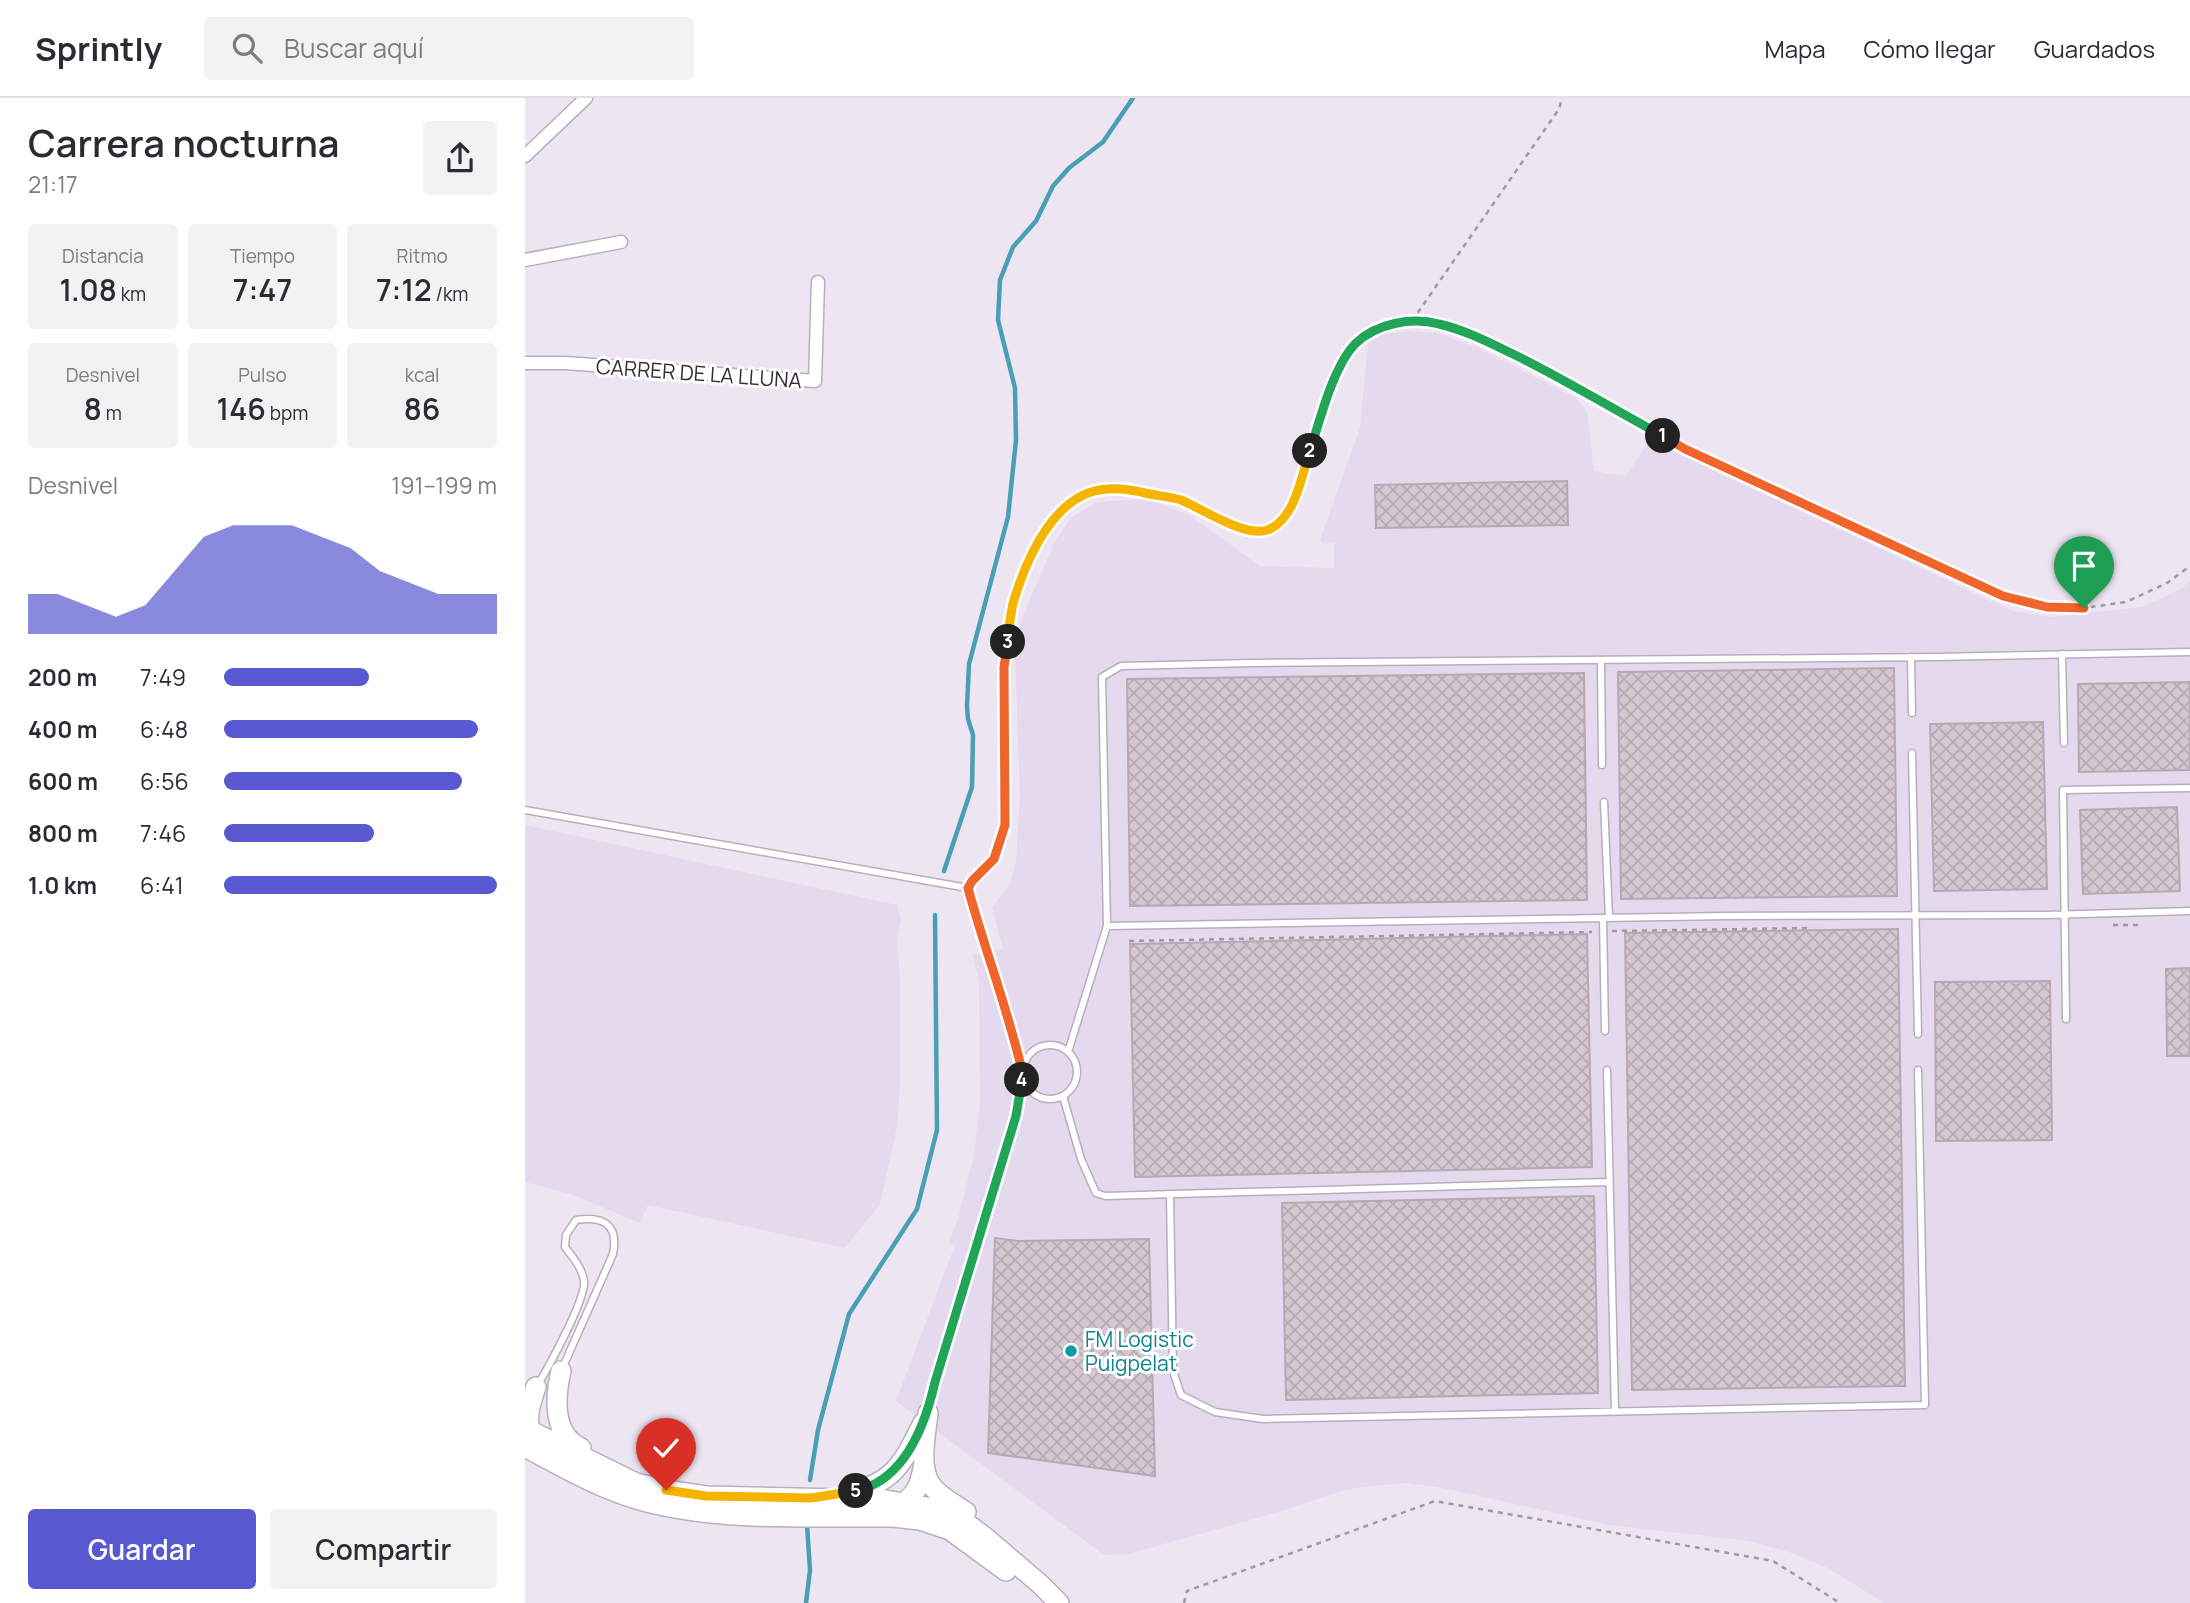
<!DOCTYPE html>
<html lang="es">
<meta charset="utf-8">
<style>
body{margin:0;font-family:Manrope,sans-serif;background:#f2f2f3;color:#2b2b33;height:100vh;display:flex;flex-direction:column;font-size:26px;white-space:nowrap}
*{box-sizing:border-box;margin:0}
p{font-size:23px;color:#7c7c81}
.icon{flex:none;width:38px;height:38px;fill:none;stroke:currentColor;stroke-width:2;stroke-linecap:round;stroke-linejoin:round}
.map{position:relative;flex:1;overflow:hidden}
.drawer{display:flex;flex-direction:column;background:#fff;width:525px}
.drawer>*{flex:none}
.pin{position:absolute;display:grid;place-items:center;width:60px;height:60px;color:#fff;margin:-72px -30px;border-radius:50% 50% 50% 0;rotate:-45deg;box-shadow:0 0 7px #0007}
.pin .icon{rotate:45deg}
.km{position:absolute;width:35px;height:35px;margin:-18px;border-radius:50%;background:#222;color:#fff;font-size:19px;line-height:35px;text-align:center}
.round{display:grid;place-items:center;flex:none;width:74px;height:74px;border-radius:7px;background:#f2f2f3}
.head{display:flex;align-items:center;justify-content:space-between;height:119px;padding:0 28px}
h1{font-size:38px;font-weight:600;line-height:52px}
.metrics{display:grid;grid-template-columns:repeat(3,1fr);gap:10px;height:119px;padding:7px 28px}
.metrics div{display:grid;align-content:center;border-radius:7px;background:#f2f2f3;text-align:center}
.metrics b{font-size:30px;font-weight:600}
.metrics small{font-size:19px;font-weight:400}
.metrics p{font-size:19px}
.chart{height:196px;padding:14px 28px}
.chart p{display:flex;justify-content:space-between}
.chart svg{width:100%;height:126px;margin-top:7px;fill:#5859d0;opacity:.7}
.primary-button{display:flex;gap:14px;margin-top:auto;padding:14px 28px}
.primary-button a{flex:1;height:80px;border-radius:7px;background:#5859d0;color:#fff;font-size:28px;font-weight:600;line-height:80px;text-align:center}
.primary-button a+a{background:#f2f2f3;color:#2b2b33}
ul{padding:0 28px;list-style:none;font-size:23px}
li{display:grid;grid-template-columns:112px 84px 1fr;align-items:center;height:52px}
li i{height:18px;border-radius:9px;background:#5859d0}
header{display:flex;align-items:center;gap:42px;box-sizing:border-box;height:98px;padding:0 35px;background:#fff;border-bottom:2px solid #e1e1e2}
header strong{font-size:33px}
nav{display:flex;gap:38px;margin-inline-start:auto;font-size:24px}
.search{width:490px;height:63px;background:#f2f2f3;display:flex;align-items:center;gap:18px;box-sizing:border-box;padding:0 24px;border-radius:7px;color:#7c7c81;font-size:26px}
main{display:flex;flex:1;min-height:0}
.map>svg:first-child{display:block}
.built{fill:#e4d9ed}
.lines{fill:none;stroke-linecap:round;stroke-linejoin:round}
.stream{stroke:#499fb5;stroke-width:4.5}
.building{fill:url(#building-cross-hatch);stroke:#b7a9b3;stroke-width:2}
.lane-casing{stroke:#b6afbc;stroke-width:9}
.street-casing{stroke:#b6afbc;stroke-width:15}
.secondary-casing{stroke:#b6afbc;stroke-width:22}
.path{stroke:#a099a4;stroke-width:2.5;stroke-dasharray:5 5;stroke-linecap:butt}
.lane{stroke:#fff;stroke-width:6}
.street{stroke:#fff;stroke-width:12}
.secondary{stroke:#fff;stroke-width:19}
.split-1-casing{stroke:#fff;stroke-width:14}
.split-2-casing{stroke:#fff;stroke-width:14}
.split-3-casing{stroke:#fff;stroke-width:14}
.split-4-casing{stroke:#fff;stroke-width:14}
.split-5-casing{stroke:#fff;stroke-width:14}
.split-6-casing{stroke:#fff;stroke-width:14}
.split-1{stroke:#f0652b;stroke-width:9}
.split-2{stroke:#22a559;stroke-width:9}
.split-3{stroke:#f5b400;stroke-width:9}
.split-4{stroke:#f0652b;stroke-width:9}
.split-5{stroke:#22a559;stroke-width:9}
.split-6{stroke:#f5b400;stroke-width:9}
.culture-dot{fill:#0f9aa8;stroke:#fff;stroke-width:2.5}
.labels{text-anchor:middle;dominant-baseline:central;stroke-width:6;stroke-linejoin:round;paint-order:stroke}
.street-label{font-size:21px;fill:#343036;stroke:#fff}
.culture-label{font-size:21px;fill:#0d838f;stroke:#fff;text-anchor:start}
</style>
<header>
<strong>Sprintly</strong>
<div class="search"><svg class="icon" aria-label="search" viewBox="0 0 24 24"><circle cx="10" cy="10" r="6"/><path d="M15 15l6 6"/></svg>Buscar aquí</div>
<nav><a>Mapa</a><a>Cómo llegar</a><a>Guardados</a></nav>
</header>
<main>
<section class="drawer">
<div class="head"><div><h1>Carrera nocturna</h1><p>21:17</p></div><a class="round"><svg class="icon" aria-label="share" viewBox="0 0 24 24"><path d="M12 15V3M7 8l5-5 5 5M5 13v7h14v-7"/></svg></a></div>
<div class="metrics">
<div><p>Distancia</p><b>1.08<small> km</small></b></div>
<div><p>Tiempo</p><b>7:47</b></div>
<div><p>Ritmo</p><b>7:12<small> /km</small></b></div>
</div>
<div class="metrics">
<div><p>Desnivel</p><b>8<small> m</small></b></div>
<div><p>Pulso</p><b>146<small> bpm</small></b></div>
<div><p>kcal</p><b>86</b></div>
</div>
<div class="chart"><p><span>Desnivel</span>191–199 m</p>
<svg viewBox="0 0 160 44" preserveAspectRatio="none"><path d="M0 44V30L10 30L20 34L30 38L40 34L50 22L60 10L70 6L80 6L90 6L100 10L110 14L120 22L130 26L140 30L150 30L160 30V44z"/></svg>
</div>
<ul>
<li><b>200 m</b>7:49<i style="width:53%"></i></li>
<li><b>400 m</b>6:48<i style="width:93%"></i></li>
<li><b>600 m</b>6:56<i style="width:87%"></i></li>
<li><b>800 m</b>7:46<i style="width:55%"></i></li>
<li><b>1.0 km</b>6:41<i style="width:100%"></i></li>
</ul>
<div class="primary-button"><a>Guardar</a><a>Compartir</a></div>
</section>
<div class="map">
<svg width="1665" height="1505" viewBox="0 0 1665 1505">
<defs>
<pattern id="building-cross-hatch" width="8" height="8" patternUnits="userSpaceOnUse" patternTransform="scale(1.75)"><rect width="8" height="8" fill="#d5c7d1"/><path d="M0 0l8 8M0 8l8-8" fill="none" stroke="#b7abb4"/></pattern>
</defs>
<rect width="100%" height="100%" fill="#eee5f3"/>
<path class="built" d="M885,233L916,236L956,251L1051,300L1062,313L1069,373L1101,378L1125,342L1487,513L1524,519L1618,509L1657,490L1665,483V1505H1359L1305,1471L1264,1454L1224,1443L1084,1427L922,1391L883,1385L836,1389L816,1393L750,1415L603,1456L579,1457L371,1303L430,1147L424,1145L433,1121L448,1062L455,1004L454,885L448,856L478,851L467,809L485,787L491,763L495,698L490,557L496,522L529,445L546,420L572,404L602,402H626L666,418L735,468L809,470V445L798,446L795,442L835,330L843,245L860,236Z
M0,727L372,807L376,821L372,839L375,883V989L372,1029L355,1106L320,1150L123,1107L115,1125L48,1097L0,1084Z"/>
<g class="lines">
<path class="stream" d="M419,773L447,689L448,637L443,621L442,608L444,566L483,419L491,342L490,290L473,222L475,182L488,149L511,123L528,88L544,70L578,44L608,0
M285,1382L293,1332L324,1216L392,1111L412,1032L410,817
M281,1505L285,1472L282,1427"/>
</g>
<path class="building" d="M1042,383L1043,427L851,430L850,387Z
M1369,570L1372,798L1096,801L1093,574Z
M1059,575L1062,802L605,808L602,581Z
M1665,584V672L1554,674L1553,586Z
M1518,624L1522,791L1409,793L1405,626Z
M1652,709L1655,793L1558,796L1555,712Z
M1373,831L1380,1288L1107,1292L1100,835Z
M1062,836L1067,1069L610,1079L605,846Z
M1665,870V958H1642L1641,871Z
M1525,883L1527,1042L1411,1043L1410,884Z
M1069,1098L1073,1295L761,1302L757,1105Z
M470,1140L493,1143L624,1141L630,1378L463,1355Z"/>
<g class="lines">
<defs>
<path id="lane" d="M1537,556L1539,645
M1386,559L1387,615
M1076,563L1077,667
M1387,655L1393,936
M1079,704L1084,820
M0,712L443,790
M1078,820L1080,933
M582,828L1202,818L1521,817L1665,813
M1541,921L1538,692L1665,690
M498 974a27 27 0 1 1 54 0a27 27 0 1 1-54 0Z
M543,954L582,828L577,579L596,568L727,565L1411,559L1665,554
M1082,972L1090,1313
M538,998L556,1061L571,1095L580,1098L1084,1084
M645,1096L648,1273L656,1297L690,1314L738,1321L1400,1307L1393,972
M12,1288C23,1270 62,1200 59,1182C56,1168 48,1160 40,1149L41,1137L51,1122C78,1118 94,1126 88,1156L37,1271
M403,1313L410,1284L491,1018L498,977L489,937L454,833L443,790L447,783L469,761L480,727L479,569L488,504L510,449L524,426L548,403L565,394L582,391L616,394"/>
<path id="street" d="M0,58L61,0
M0,162L96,144
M0,265H40L290,283L293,184"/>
<path id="secondary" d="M36,1273C30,1299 27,1337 56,1350
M403,1315C401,1336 393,1368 406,1387C415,1399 429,1406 441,1414
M0,1330L111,1385L141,1392L181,1398L361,1402L407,1410L433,1419L460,1439L515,1486L534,1505
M7,1340C0,1323 5,1306 11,1289
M0,1349C39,1370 79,1393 122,1404C201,1424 286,1418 368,1419L395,1422L425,1432L481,1473
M321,1395C368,1387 378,1365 398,1325
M370,1409C392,1400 396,1385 399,1363"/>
</defs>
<use href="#lane" class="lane-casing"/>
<use href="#street" class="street-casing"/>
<use href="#secondary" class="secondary-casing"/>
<path class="path" d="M887,223L1034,11L1037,0
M626,396L654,401L724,433H741L756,424L766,409L806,290L823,253L832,243L853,230L887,223L914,226L959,242L1008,266L1160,351L1478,498L1522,509L1559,510L1601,504L1642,485L1665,468
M1588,827H1613
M1087,833L1287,830
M604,843L1067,834
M659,1505L662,1493L910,1403L1248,1463L1315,1505"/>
<use href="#lane" class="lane"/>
<use href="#street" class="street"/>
<use href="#secondary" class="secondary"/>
</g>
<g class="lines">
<defs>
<path id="split-1" d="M1138,338L1160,351L1478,498L1522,509L1559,510"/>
<path id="split-2" d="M785,353C795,322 808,269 830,246C851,225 887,219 914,226C940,232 965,245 988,256C1039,281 1088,311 1138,338"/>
<path id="split-3" d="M483,544C484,531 485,515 489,502C502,460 530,393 583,391C596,390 612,393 625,396C635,398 646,399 656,402C678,411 723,442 745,431C771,418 776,379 785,353"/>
<path id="split-4" d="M483,544L479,569L480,727L469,761L447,783L443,790C460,853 484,914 498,977L497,982"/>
<path id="split-5" d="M331,1393C380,1382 400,1328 410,1284L491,1018L497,982"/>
<path id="split-6" d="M141,1392L181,1398L286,1400L331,1393"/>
</defs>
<use href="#split-1" class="split-1-casing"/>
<use href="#split-2" class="split-2-casing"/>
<use href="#split-3" class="split-3-casing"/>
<use href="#split-4" class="split-4-casing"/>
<use href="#split-5" class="split-5-casing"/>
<use href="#split-6" class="split-6-casing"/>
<use href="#split-1" class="split-1"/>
<use href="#split-2" class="split-2"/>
<use href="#split-3" class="split-3"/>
<use href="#split-4" class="split-4"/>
<use href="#split-5" class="split-5"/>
<use href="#split-6" class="split-6"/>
</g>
<circle class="culture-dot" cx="546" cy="1253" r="7"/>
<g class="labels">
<g class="street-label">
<text transform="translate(174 275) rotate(4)">CARRER DE LA LLUNA</text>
</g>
<g class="culture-label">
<text x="560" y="1241">FM Logistic<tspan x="560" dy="24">Puigpelat</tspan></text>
</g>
</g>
</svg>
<div class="pin" style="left:1559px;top:510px;background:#1e9e55"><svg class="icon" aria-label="arrive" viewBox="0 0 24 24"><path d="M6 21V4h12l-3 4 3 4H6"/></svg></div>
<div class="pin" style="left:141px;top:1392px;background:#d93025"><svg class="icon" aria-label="check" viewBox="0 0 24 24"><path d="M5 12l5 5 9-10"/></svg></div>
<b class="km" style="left:1138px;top:338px">1</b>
<b class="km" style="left:785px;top:353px">2</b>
<b class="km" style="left:483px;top:544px">3</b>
<b class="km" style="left:497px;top:982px">4</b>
<b class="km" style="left:331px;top:1393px">5</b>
</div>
</main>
